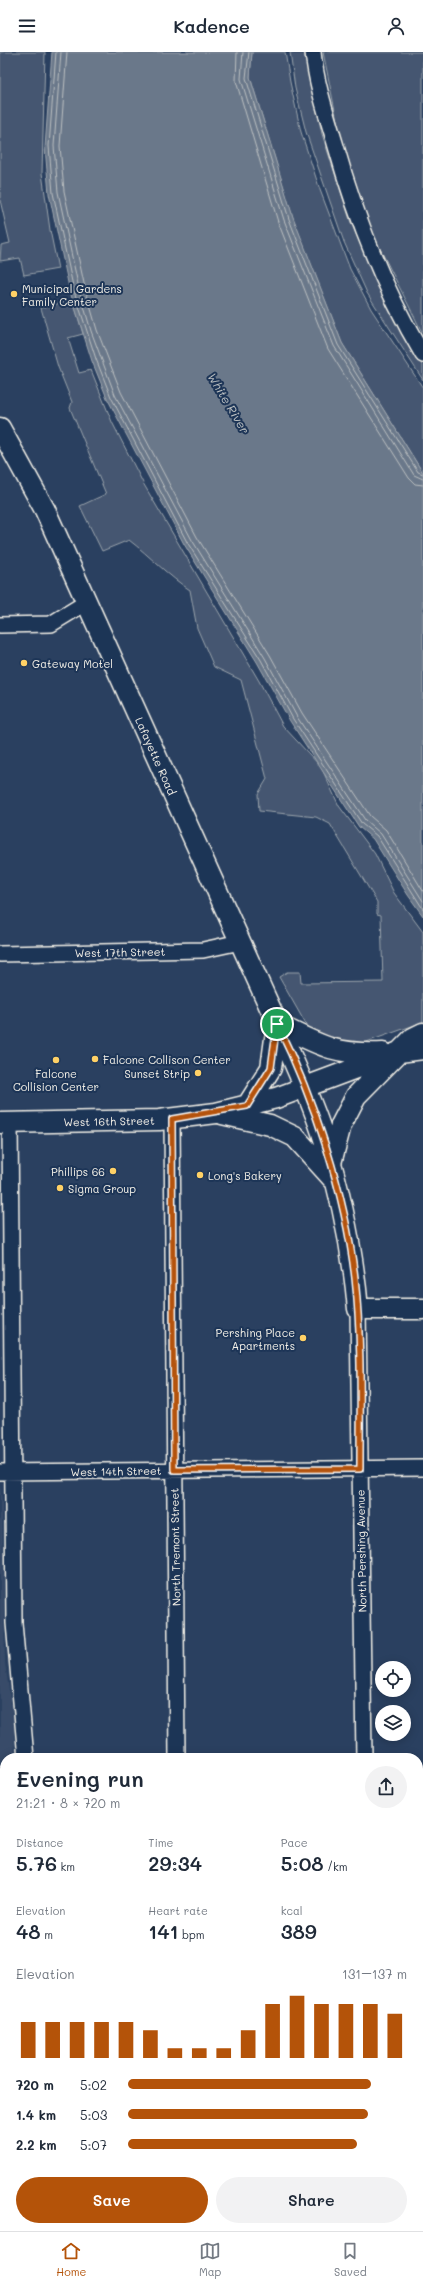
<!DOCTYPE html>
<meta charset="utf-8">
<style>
body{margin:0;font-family:Mali,sans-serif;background:#f2f2f3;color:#1f2937;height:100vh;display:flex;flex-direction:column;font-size:15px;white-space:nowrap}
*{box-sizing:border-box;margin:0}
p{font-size:13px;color:#747a83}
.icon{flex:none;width:22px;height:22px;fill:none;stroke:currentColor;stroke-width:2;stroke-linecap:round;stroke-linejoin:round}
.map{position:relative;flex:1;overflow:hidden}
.details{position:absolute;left:0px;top:1701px;width:423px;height:478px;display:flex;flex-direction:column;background:#fff;border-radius:16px 16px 0 0;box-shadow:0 2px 10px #0003}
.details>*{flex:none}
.buttons{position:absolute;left:375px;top:1609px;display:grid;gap:8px}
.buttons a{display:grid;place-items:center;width:36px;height:36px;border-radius:50%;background:#fff;box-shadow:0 2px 10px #0003;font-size:20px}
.pin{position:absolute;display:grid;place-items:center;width:34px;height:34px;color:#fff;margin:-17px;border:2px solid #fff;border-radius:50%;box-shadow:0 1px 4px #0007}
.round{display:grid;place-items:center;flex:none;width:42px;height:42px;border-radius:21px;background:#f2f2f3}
.overview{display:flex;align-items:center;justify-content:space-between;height:68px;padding:0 16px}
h1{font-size:22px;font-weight:600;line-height:30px}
.figures{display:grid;grid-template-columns:repeat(3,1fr);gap:6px;height:68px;padding:4px 16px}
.figures div{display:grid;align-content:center}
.figures b{font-size:20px;font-weight:600}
.figures small{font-size:11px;font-weight:400}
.figures p{font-size:11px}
.chart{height:112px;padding:8px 16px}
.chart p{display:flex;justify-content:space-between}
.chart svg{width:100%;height:72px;margin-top:4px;stroke:#b45309;stroke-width:6}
.action{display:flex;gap:8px;margin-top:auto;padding:8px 16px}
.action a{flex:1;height:46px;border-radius:24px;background:#b45309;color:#fff;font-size:16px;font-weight:600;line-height:46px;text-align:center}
.action a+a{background:#f2f2f3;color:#1f2937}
ul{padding:0 16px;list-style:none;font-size:13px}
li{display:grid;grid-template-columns:64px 48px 1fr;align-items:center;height:30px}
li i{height:10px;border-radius:5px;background:#b45309}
header{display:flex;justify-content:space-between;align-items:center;height:52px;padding:0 16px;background:#fff;font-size:18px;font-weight:600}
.dock{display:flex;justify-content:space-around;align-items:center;height:56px;border-top:1px solid #e0e1e3;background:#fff;font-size:11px;color:#747a83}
.dock a{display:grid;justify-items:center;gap:2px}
.dock .current{color:#b45309}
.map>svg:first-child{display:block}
.built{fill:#374c69}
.green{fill:#445771;stroke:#9ca4ac}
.water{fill:#6a788a;stroke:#a1a8b0}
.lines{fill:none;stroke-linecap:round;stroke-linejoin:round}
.shore{stroke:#bdc1c2;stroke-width:1}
.minor-casing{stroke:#f4f1e8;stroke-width:18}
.major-casing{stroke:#f4f1e8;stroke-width:23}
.minor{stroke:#1d3557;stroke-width:15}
.major{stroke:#1d3557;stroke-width:20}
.route-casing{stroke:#fff;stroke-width:8}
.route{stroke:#b45309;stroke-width:5}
.poi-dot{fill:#ffd166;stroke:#1d3557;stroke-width:1.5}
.labels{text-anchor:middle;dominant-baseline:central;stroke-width:4;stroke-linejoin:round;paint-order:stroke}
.poi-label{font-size:11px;fill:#f4f1e8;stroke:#1d3557;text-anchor:start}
.street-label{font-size:11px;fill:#f4f1e8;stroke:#1d3557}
.water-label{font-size:12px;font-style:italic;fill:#bdc1c2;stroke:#1d3557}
</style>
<header><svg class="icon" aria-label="menu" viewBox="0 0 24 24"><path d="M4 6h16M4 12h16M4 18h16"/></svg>Kadence<svg class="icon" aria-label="person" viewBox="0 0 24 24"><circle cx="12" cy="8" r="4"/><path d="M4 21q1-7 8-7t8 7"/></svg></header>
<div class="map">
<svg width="423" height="2179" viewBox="0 0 423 2179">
<rect width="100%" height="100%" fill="#2a4060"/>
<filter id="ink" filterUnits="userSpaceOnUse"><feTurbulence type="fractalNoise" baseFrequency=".025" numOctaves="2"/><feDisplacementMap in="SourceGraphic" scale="8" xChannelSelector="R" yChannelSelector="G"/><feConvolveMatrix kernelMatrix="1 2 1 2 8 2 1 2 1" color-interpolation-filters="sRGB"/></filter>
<g filter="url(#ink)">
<path class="built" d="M0,1434L2,1449L5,1612L14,1670L15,1704L14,1706H5V1713H0Z"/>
<path class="green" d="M0,0H45L42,121L50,178L58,217L24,223L20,206L0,209L1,193L10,191L0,148Z
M252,0H285L290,30L301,80L320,138L350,217L371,257L423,336V421L342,291L293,166L250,25Z
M290,0H304L322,82L351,171L387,251L423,313V328L367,241L344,190L306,80L295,36Z
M323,0H423V282L352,141Z
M73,248L83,282L68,286L79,321L91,318L112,370L143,431L259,629L283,674L321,715L339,754L375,802L394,841L423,880V970L358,993H350L314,981L308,976L279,925L287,920H300L301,931L383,930L381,863L377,862V850L330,772L316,765L259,759L258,742L267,727L241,628L214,615L197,576L190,538C168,524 150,504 129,488L102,499L80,454L106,442L70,356L72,350L58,315L41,256Z"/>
<path class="water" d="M52,0H252L250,25L293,165L342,291L423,421V864L408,843L373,787L359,775L290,669L257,610L184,492L107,346L92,309L70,240L49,142L45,95Z"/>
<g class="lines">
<path class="shore" d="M56,0L49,94L53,141L74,239L96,307L111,345L187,490L261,608L293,667L362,772L377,784L423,857
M61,0L54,94L58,140L79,237L91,279L115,343L192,488L265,606L297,665L365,768L381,782L423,849
M67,0L60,94L64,139L85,236L97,278L121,340L197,485L270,603L302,661L370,764L386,778L423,839
M237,0L236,29L278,170L328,297L409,426L415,432L423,433
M243,0L241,27L284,168L334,294L414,423L423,427
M249,0L246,26L289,167L338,293L418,420L423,422"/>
<defs>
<path id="minor" d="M313,0C316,31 326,61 335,91C356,166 383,236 423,303
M0,573L51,572L87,550
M0,902L203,898L240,890
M172,1067L177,1706
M10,1071L14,1571L26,1706
M358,1257L364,1706
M0,1420L423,1416
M0,1722H5
M418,1733H423
M0,2049H5
M418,2050H423
M31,2174V2179
M184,2174V2179
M370,2174V2179"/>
<path id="major" d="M0,376L45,458L281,980C296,1016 313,1051 324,1087C341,1143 353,1199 358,1257H423
M277,972C319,993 334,1003 383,1001
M247,1054L271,1016L277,972
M222,1062L270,1073L295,1085L333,1127
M0,1071L159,1068L216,1061L276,1046L399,1000L423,997
M331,1111L341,1073L356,1044L413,986L423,981"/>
</defs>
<use href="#minor" class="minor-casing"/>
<use href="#major" class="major-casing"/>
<use href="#minor" class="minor"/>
<use href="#major" class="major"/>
</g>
</g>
<g class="lines" filter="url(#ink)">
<defs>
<path id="route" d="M277,972C315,1049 345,1141 355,1226C362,1289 360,1354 360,1417L174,1418L172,1067L247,1054L271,1016Z"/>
</defs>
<use href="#route" class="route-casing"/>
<use href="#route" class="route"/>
</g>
<g class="poi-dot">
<circle cx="14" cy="242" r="4"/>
<circle cx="24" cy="611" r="4"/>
<circle cx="95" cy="1007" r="4"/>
<circle cx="56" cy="1008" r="4"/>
<circle cx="198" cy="1021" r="4"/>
<circle cx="113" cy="1119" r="4"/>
<circle cx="200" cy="1123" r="4"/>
<circle cx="60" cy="1136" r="4"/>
<circle cx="303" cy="1286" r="4"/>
</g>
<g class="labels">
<g class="poi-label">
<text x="22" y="236">Municipal Gardens<tspan x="22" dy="13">Family Center</tspan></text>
<text x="32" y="611">Gateway Motel</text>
<text x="103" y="1007">Falcone Collison Center</text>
<text x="56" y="1021" text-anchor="middle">Falcone<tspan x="56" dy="13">Collision Center</tspan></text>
<text x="190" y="1021" text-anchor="end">Sunset Strip</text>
<text x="105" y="1119" text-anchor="end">Phillips 66</text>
<text x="208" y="1123">Long's Bakery</text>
<text x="68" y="1136">Sigma Group</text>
<text x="295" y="1280" text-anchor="end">Pershing Place<tspan x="295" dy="13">Apartments</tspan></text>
</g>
<g class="street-label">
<text transform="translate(156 704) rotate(66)">Lafayette Road</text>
<text transform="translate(120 900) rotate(-1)">West 17th Street</text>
<text transform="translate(109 1069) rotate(-1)">West 16th Street</text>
<text transform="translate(116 1419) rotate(-1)">West 14th Street</text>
<text transform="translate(175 1495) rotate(-91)">North Tremont Street</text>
<text transform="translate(361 1499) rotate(-91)">North Pershing Avenue</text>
</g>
<g class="water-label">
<text transform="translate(229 351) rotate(59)">White River</text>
</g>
</g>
</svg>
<div class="buttons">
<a><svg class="icon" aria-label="locate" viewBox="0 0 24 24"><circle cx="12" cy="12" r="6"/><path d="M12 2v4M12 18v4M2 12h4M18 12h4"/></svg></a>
<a><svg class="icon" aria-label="layers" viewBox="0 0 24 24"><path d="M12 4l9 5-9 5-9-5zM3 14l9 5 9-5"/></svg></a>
</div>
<div class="pin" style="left:277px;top:972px;background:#1e9e55"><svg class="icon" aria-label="arrive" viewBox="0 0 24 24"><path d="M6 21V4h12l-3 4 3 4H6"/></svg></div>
<section class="details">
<div class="overview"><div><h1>Evening run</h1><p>21:21 · 8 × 720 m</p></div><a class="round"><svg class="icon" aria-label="share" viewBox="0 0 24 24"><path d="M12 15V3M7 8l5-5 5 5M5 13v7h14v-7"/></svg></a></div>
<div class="figures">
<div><p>Distance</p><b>5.76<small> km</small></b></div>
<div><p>Time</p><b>29:34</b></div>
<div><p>Pace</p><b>5:08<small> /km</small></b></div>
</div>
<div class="figures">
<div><p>Elevation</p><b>48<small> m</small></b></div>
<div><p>Heart rate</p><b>141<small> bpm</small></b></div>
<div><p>kcal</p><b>389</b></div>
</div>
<div class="chart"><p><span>Elevation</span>131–137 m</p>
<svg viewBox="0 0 160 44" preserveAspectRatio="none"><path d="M5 44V22M15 44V22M25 44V22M35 44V22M45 44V22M55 44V27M65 44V38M75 44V38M85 44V38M95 44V27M105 44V11M115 44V6M125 44V11M135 44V11M145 44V11M155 44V17"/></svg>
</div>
<ul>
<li><b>720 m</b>5:02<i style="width:87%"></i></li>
<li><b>1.4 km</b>5:03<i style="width:86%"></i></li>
<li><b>2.2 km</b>5:07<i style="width:82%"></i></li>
</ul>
<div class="action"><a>Save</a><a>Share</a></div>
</section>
</div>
<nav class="dock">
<a class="current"><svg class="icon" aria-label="home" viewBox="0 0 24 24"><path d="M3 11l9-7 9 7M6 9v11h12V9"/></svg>Home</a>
<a><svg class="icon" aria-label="map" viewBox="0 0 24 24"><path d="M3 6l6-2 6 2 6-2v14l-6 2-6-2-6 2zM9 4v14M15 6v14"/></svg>Map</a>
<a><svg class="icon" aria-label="saved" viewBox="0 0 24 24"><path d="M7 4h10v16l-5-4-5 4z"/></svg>Saved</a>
</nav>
